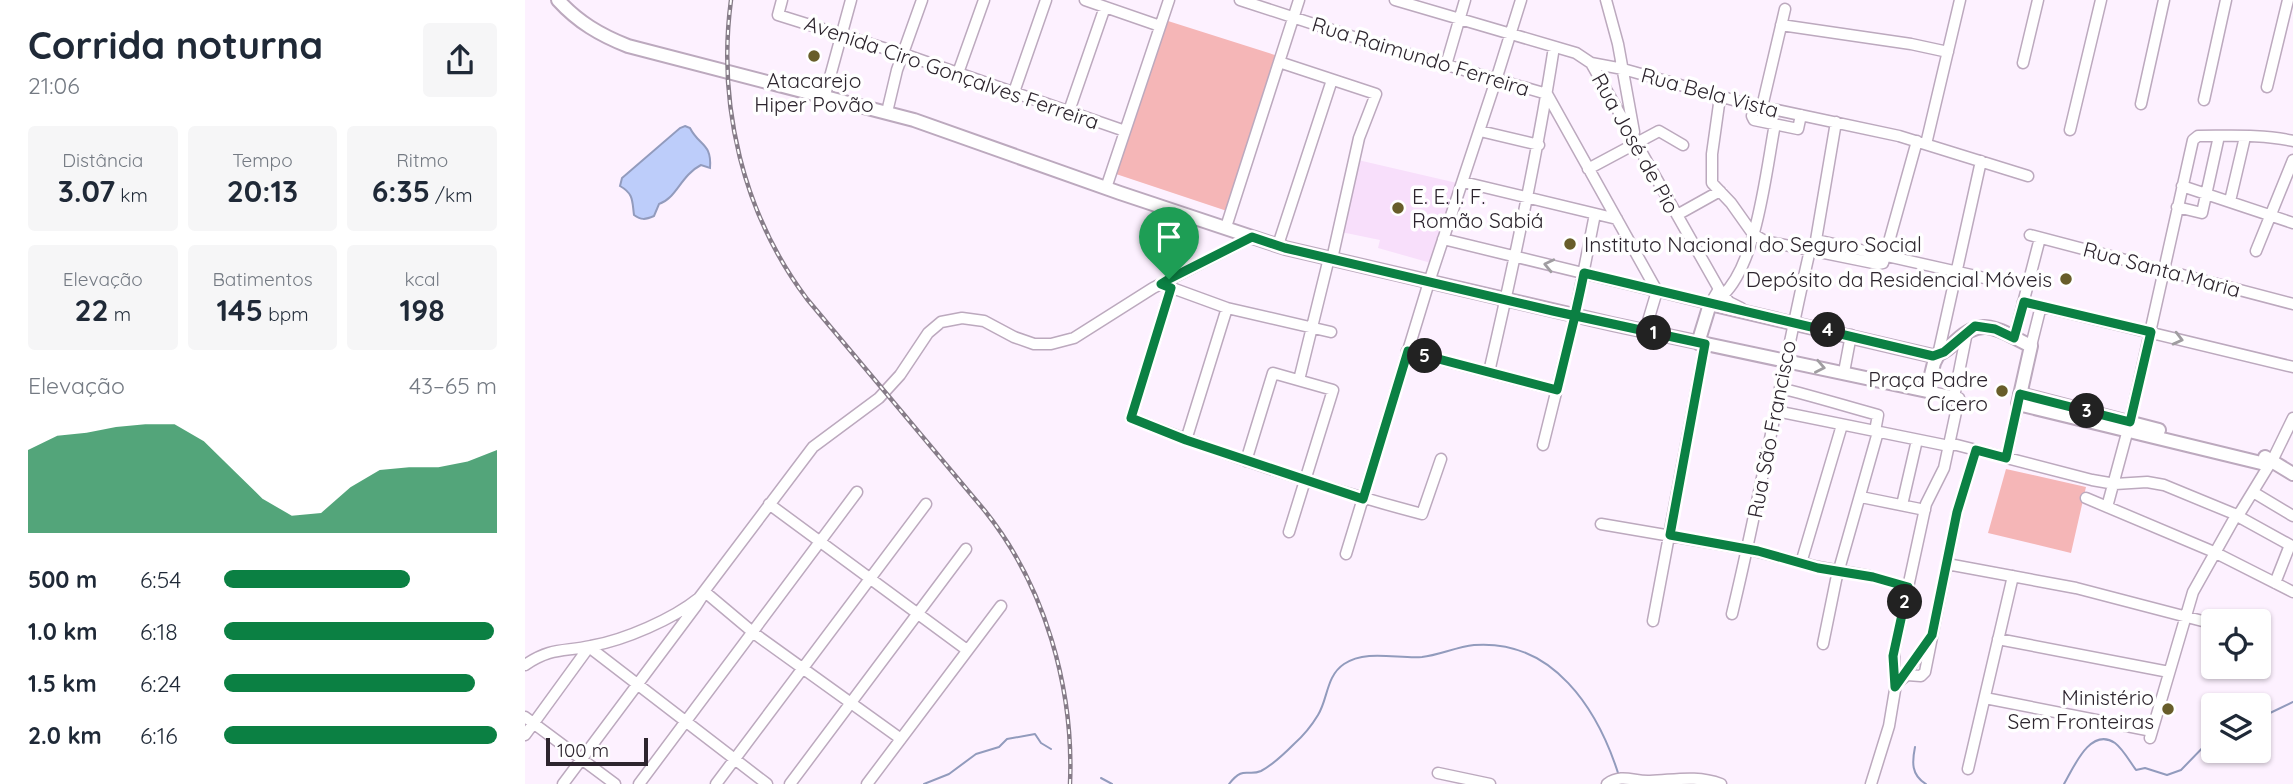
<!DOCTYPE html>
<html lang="pt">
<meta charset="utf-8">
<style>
body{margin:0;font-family:Quicksand,sans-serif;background:#f6f6f7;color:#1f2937;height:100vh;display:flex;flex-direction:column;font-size:26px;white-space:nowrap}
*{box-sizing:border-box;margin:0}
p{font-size:23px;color:#747a83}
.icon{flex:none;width:38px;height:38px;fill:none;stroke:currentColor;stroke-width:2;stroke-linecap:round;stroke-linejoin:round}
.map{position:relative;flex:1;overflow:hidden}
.panel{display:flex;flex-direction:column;background:#fff;width:525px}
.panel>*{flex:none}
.fabs{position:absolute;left:1676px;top:609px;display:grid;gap:14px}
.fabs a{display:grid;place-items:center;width:70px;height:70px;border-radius:7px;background:#fff;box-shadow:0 2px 5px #0004;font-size:35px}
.scale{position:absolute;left:21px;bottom:18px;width:102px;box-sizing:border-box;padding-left:7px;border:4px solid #2d252e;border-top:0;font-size:19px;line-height:24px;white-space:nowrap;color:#2d252e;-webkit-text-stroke:5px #fff;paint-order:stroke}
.pin{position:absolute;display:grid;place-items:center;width:60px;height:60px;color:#fff;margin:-72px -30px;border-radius:50% 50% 50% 0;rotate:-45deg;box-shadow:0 0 7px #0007}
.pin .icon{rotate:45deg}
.km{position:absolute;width:35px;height:35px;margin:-18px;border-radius:50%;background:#222;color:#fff;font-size:19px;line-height:35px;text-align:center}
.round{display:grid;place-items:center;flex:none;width:74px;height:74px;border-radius:7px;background:#f6f6f7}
.overview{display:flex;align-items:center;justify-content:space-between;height:119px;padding:0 28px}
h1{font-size:38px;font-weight:800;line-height:52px}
.figures{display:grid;grid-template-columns:repeat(3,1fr);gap:10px;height:119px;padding:7px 28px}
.figures div{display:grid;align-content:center;border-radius:7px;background:#f6f6f7;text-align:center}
.figures b{font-size:30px;font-weight:800}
.figures small{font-size:19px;font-weight:400}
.figures p{font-size:19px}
.chart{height:196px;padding:14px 28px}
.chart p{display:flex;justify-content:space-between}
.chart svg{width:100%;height:126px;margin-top:7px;fill:#0b8043;opacity:.7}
ul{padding:0 28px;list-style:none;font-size:23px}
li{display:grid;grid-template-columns:112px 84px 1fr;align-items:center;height:52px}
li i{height:18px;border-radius:9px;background:#0b8043}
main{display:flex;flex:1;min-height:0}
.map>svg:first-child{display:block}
.built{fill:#f8dffb}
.green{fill:#f5b6b7}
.water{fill:#bdcdfa;stroke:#929bbd;stroke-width:2}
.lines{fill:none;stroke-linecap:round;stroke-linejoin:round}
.stream{stroke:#929bbd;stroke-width:2}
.minor-casing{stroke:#bca9be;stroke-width:13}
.major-casing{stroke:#bca9be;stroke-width:16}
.minor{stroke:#fff;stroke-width:10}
.major{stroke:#fff;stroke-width:12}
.rail-casing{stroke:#867c88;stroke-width:4.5}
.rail{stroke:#fff;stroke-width:2;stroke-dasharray:5;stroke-linecap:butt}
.oneway{stroke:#a09da1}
.route-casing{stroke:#fff;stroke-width:14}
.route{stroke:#0b8043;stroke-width:9}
.poi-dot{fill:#685d2a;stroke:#fff;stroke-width:2.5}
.labels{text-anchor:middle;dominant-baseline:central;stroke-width:7;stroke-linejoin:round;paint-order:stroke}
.street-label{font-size:21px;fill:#2d252e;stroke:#fff}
.poi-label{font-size:21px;fill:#2d252e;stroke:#fff;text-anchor:end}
</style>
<main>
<section class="panel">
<div class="overview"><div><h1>Corrida noturna</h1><p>21:06</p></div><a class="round"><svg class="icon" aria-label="share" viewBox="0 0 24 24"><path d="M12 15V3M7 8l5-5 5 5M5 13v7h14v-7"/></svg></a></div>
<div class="figures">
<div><p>Distância</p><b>3.07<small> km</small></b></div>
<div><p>Tempo</p><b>20:13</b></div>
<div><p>Ritmo</p><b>6:35<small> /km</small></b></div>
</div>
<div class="figures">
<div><p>Elevação</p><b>22<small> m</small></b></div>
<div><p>Batimentos</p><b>145<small> bpm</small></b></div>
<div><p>kcal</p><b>198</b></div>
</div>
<div class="chart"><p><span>Elevação</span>43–65 m</p>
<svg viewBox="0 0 160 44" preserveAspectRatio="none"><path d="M0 44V15L10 10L20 9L30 7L40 6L50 6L60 12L70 22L80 32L90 38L100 37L110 28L120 22L130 21L140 21L150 19L160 15V44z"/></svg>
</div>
<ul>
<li><b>500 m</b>6:54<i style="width:68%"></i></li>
<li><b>1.0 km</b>6:18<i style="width:99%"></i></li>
<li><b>1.5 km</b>6:24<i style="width:92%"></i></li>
<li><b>2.0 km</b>6:16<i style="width:100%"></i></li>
</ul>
</section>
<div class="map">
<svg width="1768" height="784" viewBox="0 0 1768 784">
<rect width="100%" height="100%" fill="#fdf1ff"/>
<path class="built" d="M833,160L932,183L906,263L853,248L855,240L816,232Z"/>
<path class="green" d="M643,21L753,56L702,211L591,174Z
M1481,469L1561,487L1546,553L1463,533Z"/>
<path class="water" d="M160,126L165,128C174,146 187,143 185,168L176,165C156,175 151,199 134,204L129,216C120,220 116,220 109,215C107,201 109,194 95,186L97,178L155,128Z"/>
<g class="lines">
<path class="stream" d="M1734,714L1745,713L1768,702
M1390,747C1387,762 1386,775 1401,784
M576,778L587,784
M399,784L424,774L451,754L474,747L482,739L510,734L516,743L526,749
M704,784C719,765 722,777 736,771C748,765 760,753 769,744C778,736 787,725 793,715C803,699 801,676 819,664C841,649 873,659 897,657C914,655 931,647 949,645C1028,639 1073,709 1094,776
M1539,784C1548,769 1565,726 1590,743C1598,749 1605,762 1611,770L1620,768L1642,775L1656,770L1689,736"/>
<defs>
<path id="minor" d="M257,0L253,15L384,56L600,131
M560,0L635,26
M715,0L856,46L1022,94L1132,291L1120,331
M870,0L1051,53L1066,63L1098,69L1219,103L1374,136L1503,176
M1081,0L1093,44L1109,132
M1256,25L1386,44L1423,52
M754,62L851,94L834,138L807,259
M1066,63L1194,289L1204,302L1216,308
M1498,63L1513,0
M921,65L940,0
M433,73L459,0
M1742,87L1763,0
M489,92L521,0
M300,95L326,0
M1195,97L1187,154V183L1206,203L1228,234L1240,241L1353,264L1358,263L1392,141
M1679,100L1701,0
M1616,104L1639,0
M1229,105L1227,116L1229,120L1273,129L1276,115
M1237,107L1260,9
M544,111L580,7
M362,112L372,70L397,0
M1545,130L1576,0
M955,131L1014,145
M1401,144L1435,0
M1063,169L1134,131L1158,145
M938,182L1092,219
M1657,186L1768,223
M581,188L644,0
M1705,201L1720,137
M1652,207L1677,213L1694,136
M1152,215L1195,191
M701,227L774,0
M1505,235L1768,304
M918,239L1185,304L1194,289
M1291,240L1464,279
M753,245L807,80
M1731,251L1768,160
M639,285L702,308L806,332
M646,288L606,418C701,456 799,488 897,514L916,459
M1198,295C1232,263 1241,171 1250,124
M1498,302L1768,367
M1489,338L1515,238
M1506,346L1516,306
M882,351L1032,390
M1413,355L1456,161
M964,372C989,264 1012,157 1029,47
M1319,372L1326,335
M774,380L804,258
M1255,388C1288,396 1320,406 1353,415L1350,431
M1429,397L1442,332
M1251,411L1424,446
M661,440L702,308
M1424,443L1567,480L1590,484L1622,482L1639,485L1707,513L1765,545L1750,583
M1018,445L1049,320L1070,214
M1481,458L1493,404
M721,461L748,373L808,390L764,532
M1728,492L1768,516
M1336,497L1400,510
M1561,498L1689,552L1768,592
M244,504L442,650
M1377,505L1392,440
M1582,507L1605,422L1668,140L1673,136C1705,136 1738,134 1768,141
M1076,524L1222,549L1293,567L1344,576L1383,587
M821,554L904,282L971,80L996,0
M1276,563L1317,425
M1422,564L1551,588L1689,624
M1207,614C1236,494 1257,371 1285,250L1291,240L1311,122
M1128,621L1180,344
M1473,639L1644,672
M1298,644L1311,580L1353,432
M64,647L242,784
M0,665C27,647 38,652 66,646C100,640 148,619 174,598L288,447L354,398L375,375L403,333L416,322L437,318L459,321L489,337L509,344H526L549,338L628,288L727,237
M1377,678L1403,642
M1370,687L1369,652L1401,504L1419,468L1434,398L1402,391
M1460,698L1627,731
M0,717L90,784
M0,735L64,647
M1625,738L1668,592L1709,519L1716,511L1749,457L1768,418
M1443,769L1488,576
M913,773L965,784
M38,784L171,606L180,592L230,634L376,739
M114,784L332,492
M191,784L401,504
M265,784L441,549
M342,784L476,606
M1082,784C1097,773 1109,782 1125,781C1151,780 1171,775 1196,784
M1346,784L1364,726L1371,684L1382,675L1396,676L1400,672L1432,512L1451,450"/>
<path id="major" d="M33,0C53,22 75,35 103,46L389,120L595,193L760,248L1087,324L1402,391L1409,363L1413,355
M1173,343L1185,304L1408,356C1418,354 1424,348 1431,341C1459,314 1476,332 1506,346L1493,404L1736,463L1746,462
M1495,394L1634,430
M1740,457L1768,474"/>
</defs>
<use href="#minor" class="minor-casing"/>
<use href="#major" class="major-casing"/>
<use href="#minor" class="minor"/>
<use href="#major" class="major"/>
<defs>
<path id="rail" d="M206,0C192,105 218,214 282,299L460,511C520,586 549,688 545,784"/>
</defs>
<use href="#rail" class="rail-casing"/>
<use href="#rail" class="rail"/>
</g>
<defs><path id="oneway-chevron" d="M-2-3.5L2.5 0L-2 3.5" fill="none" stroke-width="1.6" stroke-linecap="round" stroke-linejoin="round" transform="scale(1.75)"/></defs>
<g class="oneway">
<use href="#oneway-chevron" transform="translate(1024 265) rotate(-167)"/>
<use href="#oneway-chevron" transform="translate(1653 339) rotate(14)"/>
<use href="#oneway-chevron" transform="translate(1295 367) rotate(11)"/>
</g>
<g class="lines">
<defs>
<path id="route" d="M644,279L727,237L760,248L1028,311C1079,322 1130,333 1180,344L1145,535L1233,551L1293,568L1348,577L1383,587L1368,656L1370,687L1407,635L1432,512L1451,450L1481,458L1495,394L1605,422L1626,332L1499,302L1489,338L1470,329L1450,326L1419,352L1408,356L1059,273C1056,289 1052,305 1049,320L1032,390L883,351L838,499L661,440L606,418L646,288L636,284L644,279"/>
</defs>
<use href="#route" class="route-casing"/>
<use href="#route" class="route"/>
</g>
<g class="poi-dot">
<circle cx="289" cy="56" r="7"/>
<circle cx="873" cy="208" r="7"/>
<circle cx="1045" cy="244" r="7"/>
<circle cx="1541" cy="279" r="7"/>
<circle cx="1477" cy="391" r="7"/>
<circle cx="1643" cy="709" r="7"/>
</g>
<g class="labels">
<g class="street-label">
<text transform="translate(896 56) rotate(17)">Rua Raimundo Ferreira</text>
<text transform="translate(427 72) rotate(19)">Avenida Ciro Gonçalves Ferreira</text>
<text transform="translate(1185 92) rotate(15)">Rua Bela Vista</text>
<text transform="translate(1111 143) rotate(61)">Rua José de Pio</text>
<text transform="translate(1637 269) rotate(15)">Rua Santa Maria</text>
<text transform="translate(1246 429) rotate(-79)">Rua São Francisco</text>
</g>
<g class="poi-label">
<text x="289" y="80" text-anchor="middle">Atacarejo<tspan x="289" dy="24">Hiper Povão</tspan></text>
<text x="887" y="196" text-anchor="start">E. E. I. F.<tspan x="887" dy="24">Romão Sabiá</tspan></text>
<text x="1059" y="244" text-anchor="start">Instituto Nacional do Seguro Social</text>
<text x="1527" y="279">Depósito da Residencial Móveis</text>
<text x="1463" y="379">Praça Padre<tspan x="1463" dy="24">Cícero</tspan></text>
<text x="1629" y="697">Ministério<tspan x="1629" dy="24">Sem Fronteiras</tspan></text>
</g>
</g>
</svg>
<div class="fabs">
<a><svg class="icon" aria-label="locate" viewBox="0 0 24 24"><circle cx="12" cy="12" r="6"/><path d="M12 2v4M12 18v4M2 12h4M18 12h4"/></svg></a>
<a><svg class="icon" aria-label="layers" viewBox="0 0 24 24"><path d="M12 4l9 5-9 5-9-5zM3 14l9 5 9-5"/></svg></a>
</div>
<div class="scale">100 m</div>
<div class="pin" style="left:644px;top:279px;background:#1e9e55"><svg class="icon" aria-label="arrive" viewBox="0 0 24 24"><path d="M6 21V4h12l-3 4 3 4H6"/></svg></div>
<b class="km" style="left:1129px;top:333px">1</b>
<b class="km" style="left:1380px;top:602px">2</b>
<b class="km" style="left:1562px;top:411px">3</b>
<b class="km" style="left:1303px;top:330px">4</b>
<b class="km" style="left:900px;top:356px">5</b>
</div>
</main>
